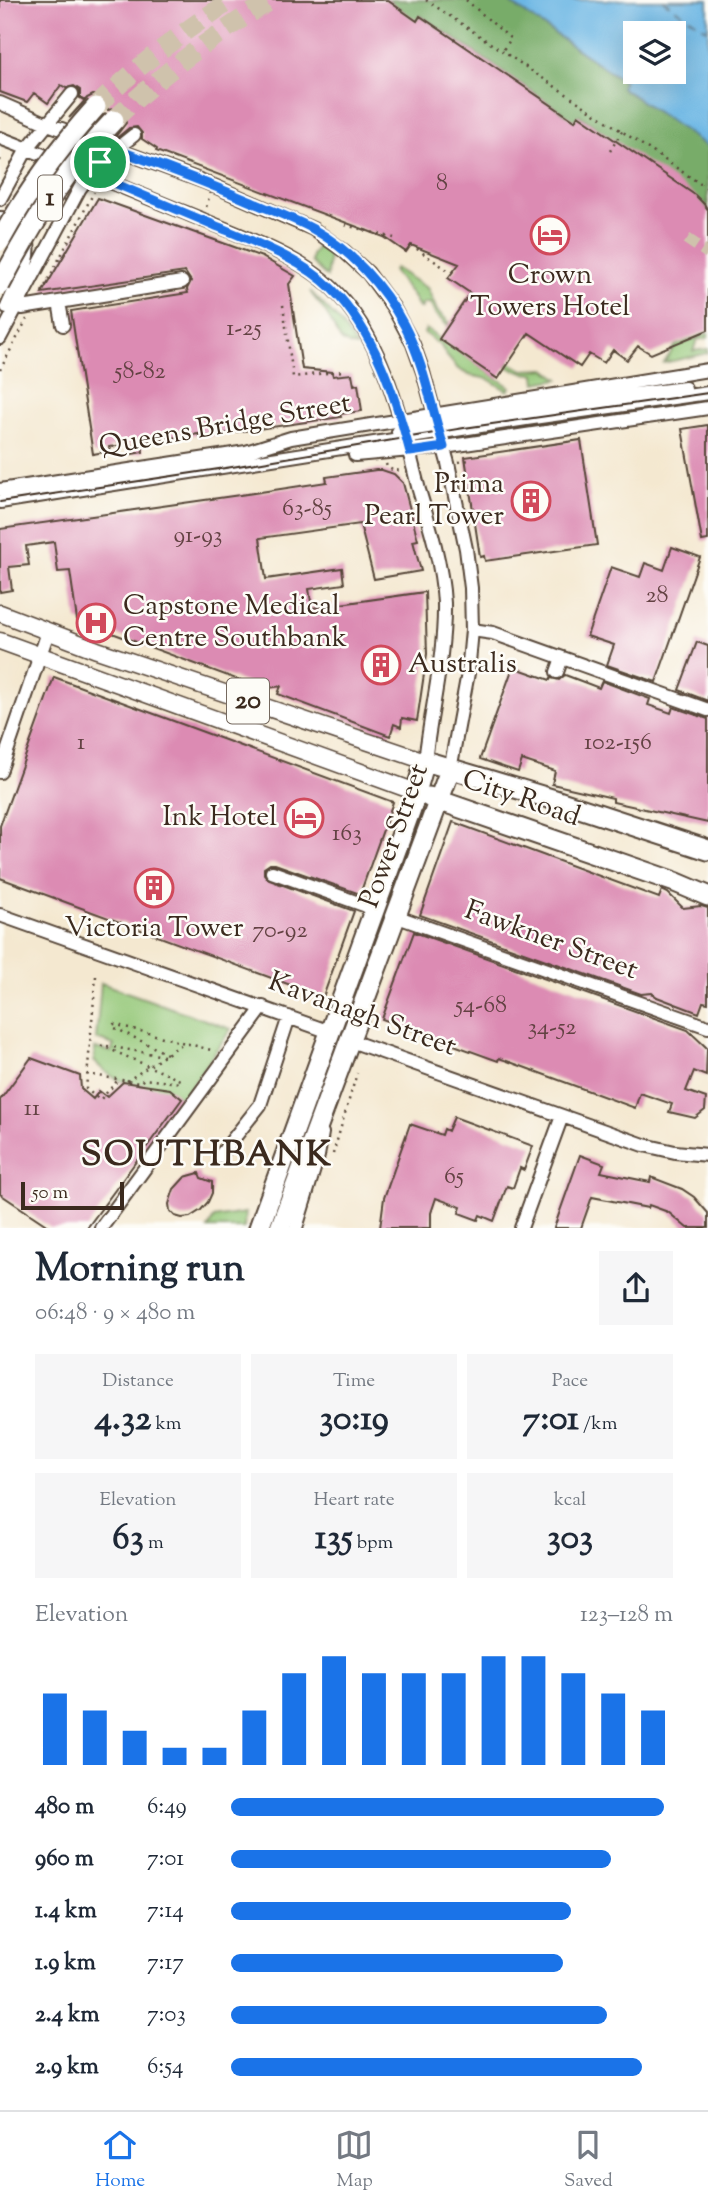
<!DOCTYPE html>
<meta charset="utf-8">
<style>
body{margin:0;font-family:"Sorts Mill Goudy",serif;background:#f6f6f7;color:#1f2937;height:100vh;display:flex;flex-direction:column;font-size:26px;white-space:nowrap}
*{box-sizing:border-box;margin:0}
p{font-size:23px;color:#747a83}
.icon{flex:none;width:38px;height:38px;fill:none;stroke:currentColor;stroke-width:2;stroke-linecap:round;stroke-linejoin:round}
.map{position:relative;height:1228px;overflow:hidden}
.side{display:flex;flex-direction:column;background:#fff;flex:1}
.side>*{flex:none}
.fabs{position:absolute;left:623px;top:21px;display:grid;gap:14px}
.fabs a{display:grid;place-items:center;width:63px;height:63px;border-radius:0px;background:#fff;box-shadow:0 7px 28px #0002;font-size:35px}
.scale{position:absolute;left:21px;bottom:18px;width:103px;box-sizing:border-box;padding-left:7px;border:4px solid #3b2a1e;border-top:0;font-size:19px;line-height:24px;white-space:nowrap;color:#3b2a1e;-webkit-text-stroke:5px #fdfcf7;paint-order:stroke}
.pin{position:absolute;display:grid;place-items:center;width:60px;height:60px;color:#fff;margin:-30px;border:4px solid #fff;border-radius:50%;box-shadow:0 2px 7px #0007}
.round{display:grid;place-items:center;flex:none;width:74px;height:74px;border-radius:0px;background:#f6f6f7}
.head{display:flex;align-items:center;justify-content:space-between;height:119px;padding:0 35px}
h1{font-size:38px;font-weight:800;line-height:52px}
.figures{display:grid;grid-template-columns:repeat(3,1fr);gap:10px;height:119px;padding:7px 35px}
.figures div{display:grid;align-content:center;border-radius:0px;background:#f6f6f7;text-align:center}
.figures b{font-size:35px;font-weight:800}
.figures small{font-size:19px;font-weight:400}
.figures p{font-size:19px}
.chart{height:196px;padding:14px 35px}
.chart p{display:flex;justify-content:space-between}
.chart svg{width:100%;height:126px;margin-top:7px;stroke:#1a73e8;stroke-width:6}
ul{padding:0 35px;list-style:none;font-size:23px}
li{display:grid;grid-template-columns:112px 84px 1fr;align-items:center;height:52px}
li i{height:18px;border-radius:9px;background:#1a73e8}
.tab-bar{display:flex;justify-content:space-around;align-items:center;height:98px;border-top:2px solid #e0e1e3;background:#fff;font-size:19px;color:#747a83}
.tab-bar a{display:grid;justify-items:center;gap:4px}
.tab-bar .active{color:#1a73e8}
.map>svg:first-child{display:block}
.green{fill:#95c879;stroke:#68794c;stroke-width:2}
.forest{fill:#78ac69;stroke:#5a6b44;stroke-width:2}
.water{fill:#6bb6e4;stroke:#537081;stroke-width:2;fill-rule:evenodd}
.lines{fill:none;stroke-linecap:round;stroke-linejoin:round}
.ferry{stroke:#4c5b63;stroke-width:2;stroke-dasharray:9 7;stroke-linecap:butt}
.building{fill:#dc8bb3}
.minor-tunnel{stroke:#cfc2ac;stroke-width:12;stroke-dasharray:12 6;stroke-linecap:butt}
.highway-tunnel{stroke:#cfc2ac;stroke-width:19;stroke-dasharray:19 10;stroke-linecap:butt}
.minor-casing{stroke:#574639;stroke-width:16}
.major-casing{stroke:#574639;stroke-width:19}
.highway-casing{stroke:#574639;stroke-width:23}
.path{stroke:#574639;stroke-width:2.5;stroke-dasharray:2 5;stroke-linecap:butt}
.minor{stroke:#fff;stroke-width:12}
.major{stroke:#fff;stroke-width:16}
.highway{stroke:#fff;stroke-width:19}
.tram{stroke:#3b2a1e;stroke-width:2}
.highway-bridge-casing{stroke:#574639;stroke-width:23;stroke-linecap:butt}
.path-bridge{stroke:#574639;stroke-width:2.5;stroke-dasharray:2 5;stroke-linecap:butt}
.highway-bridge{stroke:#fff;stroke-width:19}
.route-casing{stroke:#fff;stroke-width:14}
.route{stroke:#1a73e8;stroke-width:9}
.labels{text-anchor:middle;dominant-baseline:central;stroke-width:5;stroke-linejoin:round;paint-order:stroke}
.number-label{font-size:24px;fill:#634243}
.shield{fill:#fdfcf7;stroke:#75695f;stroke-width:2}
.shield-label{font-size:26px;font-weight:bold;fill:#3b2a1e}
.poi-label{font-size:28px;fill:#3b2a1e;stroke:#fdfcf7}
.street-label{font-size:28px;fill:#3b2a1e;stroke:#fdfcf7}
.district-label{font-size:35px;font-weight:bold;letter-spacing:2px;fill:#3b2a1e;stroke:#fdfcf7}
</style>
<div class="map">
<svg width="708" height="1228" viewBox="0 0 708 1228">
<rect width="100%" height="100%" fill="#fdfcf7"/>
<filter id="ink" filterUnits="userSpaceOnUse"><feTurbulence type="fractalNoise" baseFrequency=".0143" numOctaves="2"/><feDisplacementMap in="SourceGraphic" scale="14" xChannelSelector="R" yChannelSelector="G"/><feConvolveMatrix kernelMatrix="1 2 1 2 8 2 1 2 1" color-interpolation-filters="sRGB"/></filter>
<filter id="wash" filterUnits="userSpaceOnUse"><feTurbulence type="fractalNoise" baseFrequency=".00686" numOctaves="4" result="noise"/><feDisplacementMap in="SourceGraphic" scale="28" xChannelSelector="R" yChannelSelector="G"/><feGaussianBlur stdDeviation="1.57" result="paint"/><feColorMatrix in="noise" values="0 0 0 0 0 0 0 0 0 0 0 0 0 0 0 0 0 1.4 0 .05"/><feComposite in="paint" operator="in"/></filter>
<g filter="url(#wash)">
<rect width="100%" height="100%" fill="#f4e8d0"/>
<path class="green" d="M318,246L329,251L327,277L311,262L312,255Z
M395,268L428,289L437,311L450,323L448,326L435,314L430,303L422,304V308H419C414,294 402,284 393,271Z
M310,291L339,321L357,347C334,343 338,330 327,315C322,306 315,300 310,291Z
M426,329L510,387L508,391L488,379L469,375L458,369L446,355L441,346L424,333Z
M708,333V338L697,340L693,351L708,349V353L664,363L675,346Z
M509,362L523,370L546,369L559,379L536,383L535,374C524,374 516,372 506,366Z
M101,983L231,1029L182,1099C161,1083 145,1090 122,1081C110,1077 102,1069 94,1061L95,1048L111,1052L114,1045L96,1039Z
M245,1213L244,1228H208L214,1218Z"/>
<path class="forest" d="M387,0H506L624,82L622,88L708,147V210L579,115L568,130L565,114L421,16L410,32L395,22L403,11Z"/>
<path class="water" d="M506,0H708V147L621,87L624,81ZM635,33H674V72H635Z"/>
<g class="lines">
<path class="ferry" d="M662,0L708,30"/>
</g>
<g id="blocks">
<path class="building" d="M0,0H387L417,21L420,16L575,121L578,115L695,195L704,204L708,210V330L651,354L638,346L627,360L613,350L604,363L589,354L580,367L529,333L498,379L439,339L470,293L448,278L459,264L411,245L406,252L384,237L156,151L157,149L142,139V133L137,127L129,128L118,137L116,136L126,123L125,116L117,108L108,110L107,102L99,95H93L87,98L69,118L85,101L80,98V90L74,86L66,88L61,85L48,103L34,93L27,102L0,92Z
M98,198L262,257L295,276L289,284L302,369L332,372L333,376L352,374L354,385L358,384L362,411L340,414L341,417L209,436L199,437V434L142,442L143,452L132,454L131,444L109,447L110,451L93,454L71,311L188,293L187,289L191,281L185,272L42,293Z
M708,425V540L702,541L682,429Z
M581,440L597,545L485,561L484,556L480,557L465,457Z
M376,470H382L394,474L403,483L418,540L413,541L421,571L374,579L360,524L260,538L266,579L342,568L344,584L309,589L312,608L425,592L427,654L417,721L402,718L401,727L394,724L390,736L278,694L281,686L263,689L77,620L70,571L58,572L54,542L26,546L29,565L9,567L12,590L0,592V529L254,493L327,482L326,477Z
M672,547L700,557L656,682L607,665L614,645L587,636L611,567L640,577L645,563L664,570Z
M697,642L708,646V701L679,690Z
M513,667L550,680L551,678L559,680L565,675L599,688L602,681L650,699L648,705L671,713L673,707L708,719V823L613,802V798L552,784L555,771L522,760L518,772L480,759Z
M54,677L393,802L360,894L275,864H270L264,868V874L269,880L354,911L323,997L0,878V826Z
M453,822L659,898L662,890L668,893L683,908L701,906L708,908V1003L703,1002L699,1013L657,997L652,993L641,994L420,915Z
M414,932L688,1030L707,1048L706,1076L694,1071L686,1091L706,1098L705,1110L695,1118L669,1112L672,1104L640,1093L635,1108L499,1058L498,1061L382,1019Z
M31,1058L80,1076L81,1089L93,1099L99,1091L107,1097L123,1082L170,1089L182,1099L87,1228H51L0,1194V1100Z
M454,1117L533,1146L524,1170L520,1168L513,1188L507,1186L494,1221L480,1215L478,1220L459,1213L461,1207L436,1198L431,1213V1228H380L384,1198L410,1124L442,1135L444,1129L448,1131Z
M580,1155L604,1164L601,1172L650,1182L651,1177L682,1189L694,1197L708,1213V1228H687L668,1212L649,1205L648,1208L592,1197L581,1228H554Z
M199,1173L201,1178L212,1182V1193L208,1202L201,1210L190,1217L182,1218L175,1216L170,1211L169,1204L174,1189L185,1177Z"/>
</g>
</g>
<g filter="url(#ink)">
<use href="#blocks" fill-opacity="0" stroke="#574639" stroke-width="2"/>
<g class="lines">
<path class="minor-tunnel" d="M687,239L708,253"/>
<path class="highway-tunnel" d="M96,107C137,66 183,31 232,0
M114,120C162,73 214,35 272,0"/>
<defs>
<path id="minor" d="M0,103L48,124L205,182L313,229L344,251L368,273L393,307L413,344L423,372L448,463L466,549L471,588L472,630L468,673L450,770
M0,138C63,162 124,188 186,213C231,232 297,254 332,288C385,340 401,421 419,490C430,526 442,565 444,603C445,655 431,709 425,761
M0,199L27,149L72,94
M0,218C10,218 19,222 24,231C38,257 16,284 7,307
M59,302L63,325
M22,308L182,282
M0,338L80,188L100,162L134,135
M398,432L580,401L685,388
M355,455L444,447L708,408
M0,490L246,452L291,438L708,370
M0,502L526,419L708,393
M472,630L493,633L708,710
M557,672L562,658
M0,772L48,632
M272,872L375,909
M0,915L330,1032
M395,916L708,1027
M351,1041L644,1145L675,1152L708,1155
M219,1157L260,1105L289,1017
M101,1228L263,1007
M296,1228L318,1156L322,1133
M521,1228L562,1116"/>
<path id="major" d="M0,613L97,650L425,761
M0,641L416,792"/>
<path id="highway" d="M429,797L675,882L708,896
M259,1228L412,806L425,761L552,799L708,850
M280,1228L450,770"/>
</defs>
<use href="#minor" class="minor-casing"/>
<use href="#major" class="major-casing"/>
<use href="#highway" class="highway-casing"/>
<path class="path" d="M426,0L708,189
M466,0L511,39L502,51
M610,151L622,131
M0,161L1,156
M345,225L394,238
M411,245L452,273
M42,292L94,192
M283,305L293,377L343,371
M0,370L27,319
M459,462L469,460
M386,464L387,467L394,471L400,470
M96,976L86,1089L100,1100L118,1080
M107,1046L164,1056
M167,1054L113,1027L114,1024L215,1051
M87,1074L139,1083L144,1079L179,1083L180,1080L100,1045
M127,1081L182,1044
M333,1154L357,1073"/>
<use href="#minor" class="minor"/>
<use href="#major" class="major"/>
<use href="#highway" class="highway"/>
<path class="tram" d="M0,502L232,467L464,428L708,393"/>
<defs>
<path id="highway-bridge" d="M0,241C27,192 59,148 96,107
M0,285C31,225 66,169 114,120"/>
</defs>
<use href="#highway-bridge" class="highway-bridge-casing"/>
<path class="path-bridge" d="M198,234L216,174"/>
<use href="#highway-bridge" class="highway-bridge"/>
</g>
</g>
<g class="lines" filter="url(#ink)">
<defs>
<path id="route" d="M115,149C160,165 205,182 249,201C270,210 293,218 313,229C351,250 384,287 404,325C424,363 431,406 444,447L410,452C395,395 374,331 332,289C302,259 252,241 214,225C173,208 132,191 91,173Z"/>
</defs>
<use href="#route" class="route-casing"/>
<use href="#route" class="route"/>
</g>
<defs>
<symbol id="hotel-ring" viewBox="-11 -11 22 22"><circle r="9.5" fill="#fdfcf7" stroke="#d1495b" stroke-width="1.5"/><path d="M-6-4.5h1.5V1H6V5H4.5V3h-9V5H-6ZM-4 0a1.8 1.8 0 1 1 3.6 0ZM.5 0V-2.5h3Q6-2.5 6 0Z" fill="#d1495b"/></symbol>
<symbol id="building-ring" viewBox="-11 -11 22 22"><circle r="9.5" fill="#fdfcf7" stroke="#d1495b" stroke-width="1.5"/><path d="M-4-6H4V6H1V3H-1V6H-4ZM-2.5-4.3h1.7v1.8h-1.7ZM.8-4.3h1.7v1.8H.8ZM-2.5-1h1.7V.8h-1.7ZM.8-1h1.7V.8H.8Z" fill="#d1495b"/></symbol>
<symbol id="hospital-ring" viewBox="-11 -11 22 22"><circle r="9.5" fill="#fdfcf7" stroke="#d1495b" stroke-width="1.5"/><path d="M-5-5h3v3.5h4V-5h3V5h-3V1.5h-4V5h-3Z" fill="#d1495b"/></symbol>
</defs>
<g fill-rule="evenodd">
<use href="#hotel-ring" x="528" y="213" width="44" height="44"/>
<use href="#building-ring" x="509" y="479" width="44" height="44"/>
<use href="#hospital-ring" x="74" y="601" width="44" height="44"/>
<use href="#building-ring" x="359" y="643" width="44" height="44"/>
<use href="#hotel-ring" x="282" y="796" width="44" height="44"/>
<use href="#building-ring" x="132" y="866" width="44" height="44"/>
</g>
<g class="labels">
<g class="number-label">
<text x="442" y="184">8</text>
<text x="244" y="329">1-25</text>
<text x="140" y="372">58-82</text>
<text x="307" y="509">63-85</text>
<text x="198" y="536">91-93</text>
<text x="657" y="596">28</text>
<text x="81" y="743">1</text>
<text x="618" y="743">102-156</text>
<text x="347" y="834">163</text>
<text x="280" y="931">70-92</text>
<text x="481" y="1006">54-68</text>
<text x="552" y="1028">34-52</text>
<text x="32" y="1109">11</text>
<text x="454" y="1177">65</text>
</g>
<g class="shield">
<rect x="38" y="175.5" width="24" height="45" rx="5"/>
<rect x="227" y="678.5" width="42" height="45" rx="5"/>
</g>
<g class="shield-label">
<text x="50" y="198">1</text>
<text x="248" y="701">20</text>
</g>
<g class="poi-label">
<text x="550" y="276">Crown<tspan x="550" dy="32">Towers Hotel</tspan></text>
<text x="504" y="485" text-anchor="end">Prima<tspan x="504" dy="32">Pearl Tower</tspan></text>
<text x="123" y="607" text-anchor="start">Capstone Medical<tspan x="123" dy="32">Centre Southbank</tspan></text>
<text x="408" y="665" text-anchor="start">Australis</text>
<text x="277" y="818" text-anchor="end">Ink Hotel</text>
<text x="154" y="929">Victoria Tower</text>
</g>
<g class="street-label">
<text transform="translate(225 426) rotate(-10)">Queens Bridge Street</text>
<text transform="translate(521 799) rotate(19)">City Road</text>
<text transform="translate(395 836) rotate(-70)">Power Street</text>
<text transform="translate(551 941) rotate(20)">Fawkner Street</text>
<text transform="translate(362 1015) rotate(20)">Kavanagh Street</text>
</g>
<g class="district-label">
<text x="207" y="1156">SOUTHBANK</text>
</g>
</g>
</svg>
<div class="fabs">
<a><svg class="icon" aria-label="layers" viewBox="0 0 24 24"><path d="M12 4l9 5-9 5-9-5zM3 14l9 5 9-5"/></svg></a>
</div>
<div class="scale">50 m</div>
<div class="pin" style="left:100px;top:162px;background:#1e9e55"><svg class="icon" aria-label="arrive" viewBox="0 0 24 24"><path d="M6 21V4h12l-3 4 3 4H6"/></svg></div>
</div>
<section class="side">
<div class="head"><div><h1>Morning run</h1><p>06:48 · 9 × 480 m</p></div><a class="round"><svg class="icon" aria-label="share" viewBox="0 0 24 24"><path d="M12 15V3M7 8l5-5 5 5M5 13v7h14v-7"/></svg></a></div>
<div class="figures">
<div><p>Distance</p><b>4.32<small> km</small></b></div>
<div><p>Time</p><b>30:19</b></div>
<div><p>Pace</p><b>7:01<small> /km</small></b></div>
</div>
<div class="figures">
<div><p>Elevation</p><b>63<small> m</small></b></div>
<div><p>Heart rate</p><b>135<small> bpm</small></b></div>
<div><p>kcal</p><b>303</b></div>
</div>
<div class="chart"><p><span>Elevation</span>123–128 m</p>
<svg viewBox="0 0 160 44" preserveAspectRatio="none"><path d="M5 44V19M15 44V25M25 44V32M35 44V38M45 44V38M55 44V25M65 44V12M75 44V6M85 44V12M95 44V12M105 44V12M115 44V6M125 44V6M135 44V12M145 44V19M155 44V25"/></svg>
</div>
<ul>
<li><b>480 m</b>6:49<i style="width:98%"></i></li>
<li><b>960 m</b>7:01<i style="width:86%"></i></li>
<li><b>1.4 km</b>7:14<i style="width:77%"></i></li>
<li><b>1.9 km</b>7:17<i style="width:75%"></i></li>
<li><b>2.4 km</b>7:03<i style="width:85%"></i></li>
<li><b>2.9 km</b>6:54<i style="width:93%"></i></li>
</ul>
</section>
<nav class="tab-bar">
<a class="active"><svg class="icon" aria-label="home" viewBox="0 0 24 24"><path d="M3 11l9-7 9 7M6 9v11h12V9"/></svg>Home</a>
<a><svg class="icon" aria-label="map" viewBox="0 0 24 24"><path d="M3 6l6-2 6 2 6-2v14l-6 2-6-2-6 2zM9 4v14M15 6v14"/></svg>Map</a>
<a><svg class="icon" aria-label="saved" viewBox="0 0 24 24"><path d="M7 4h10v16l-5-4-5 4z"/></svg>Saved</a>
</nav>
